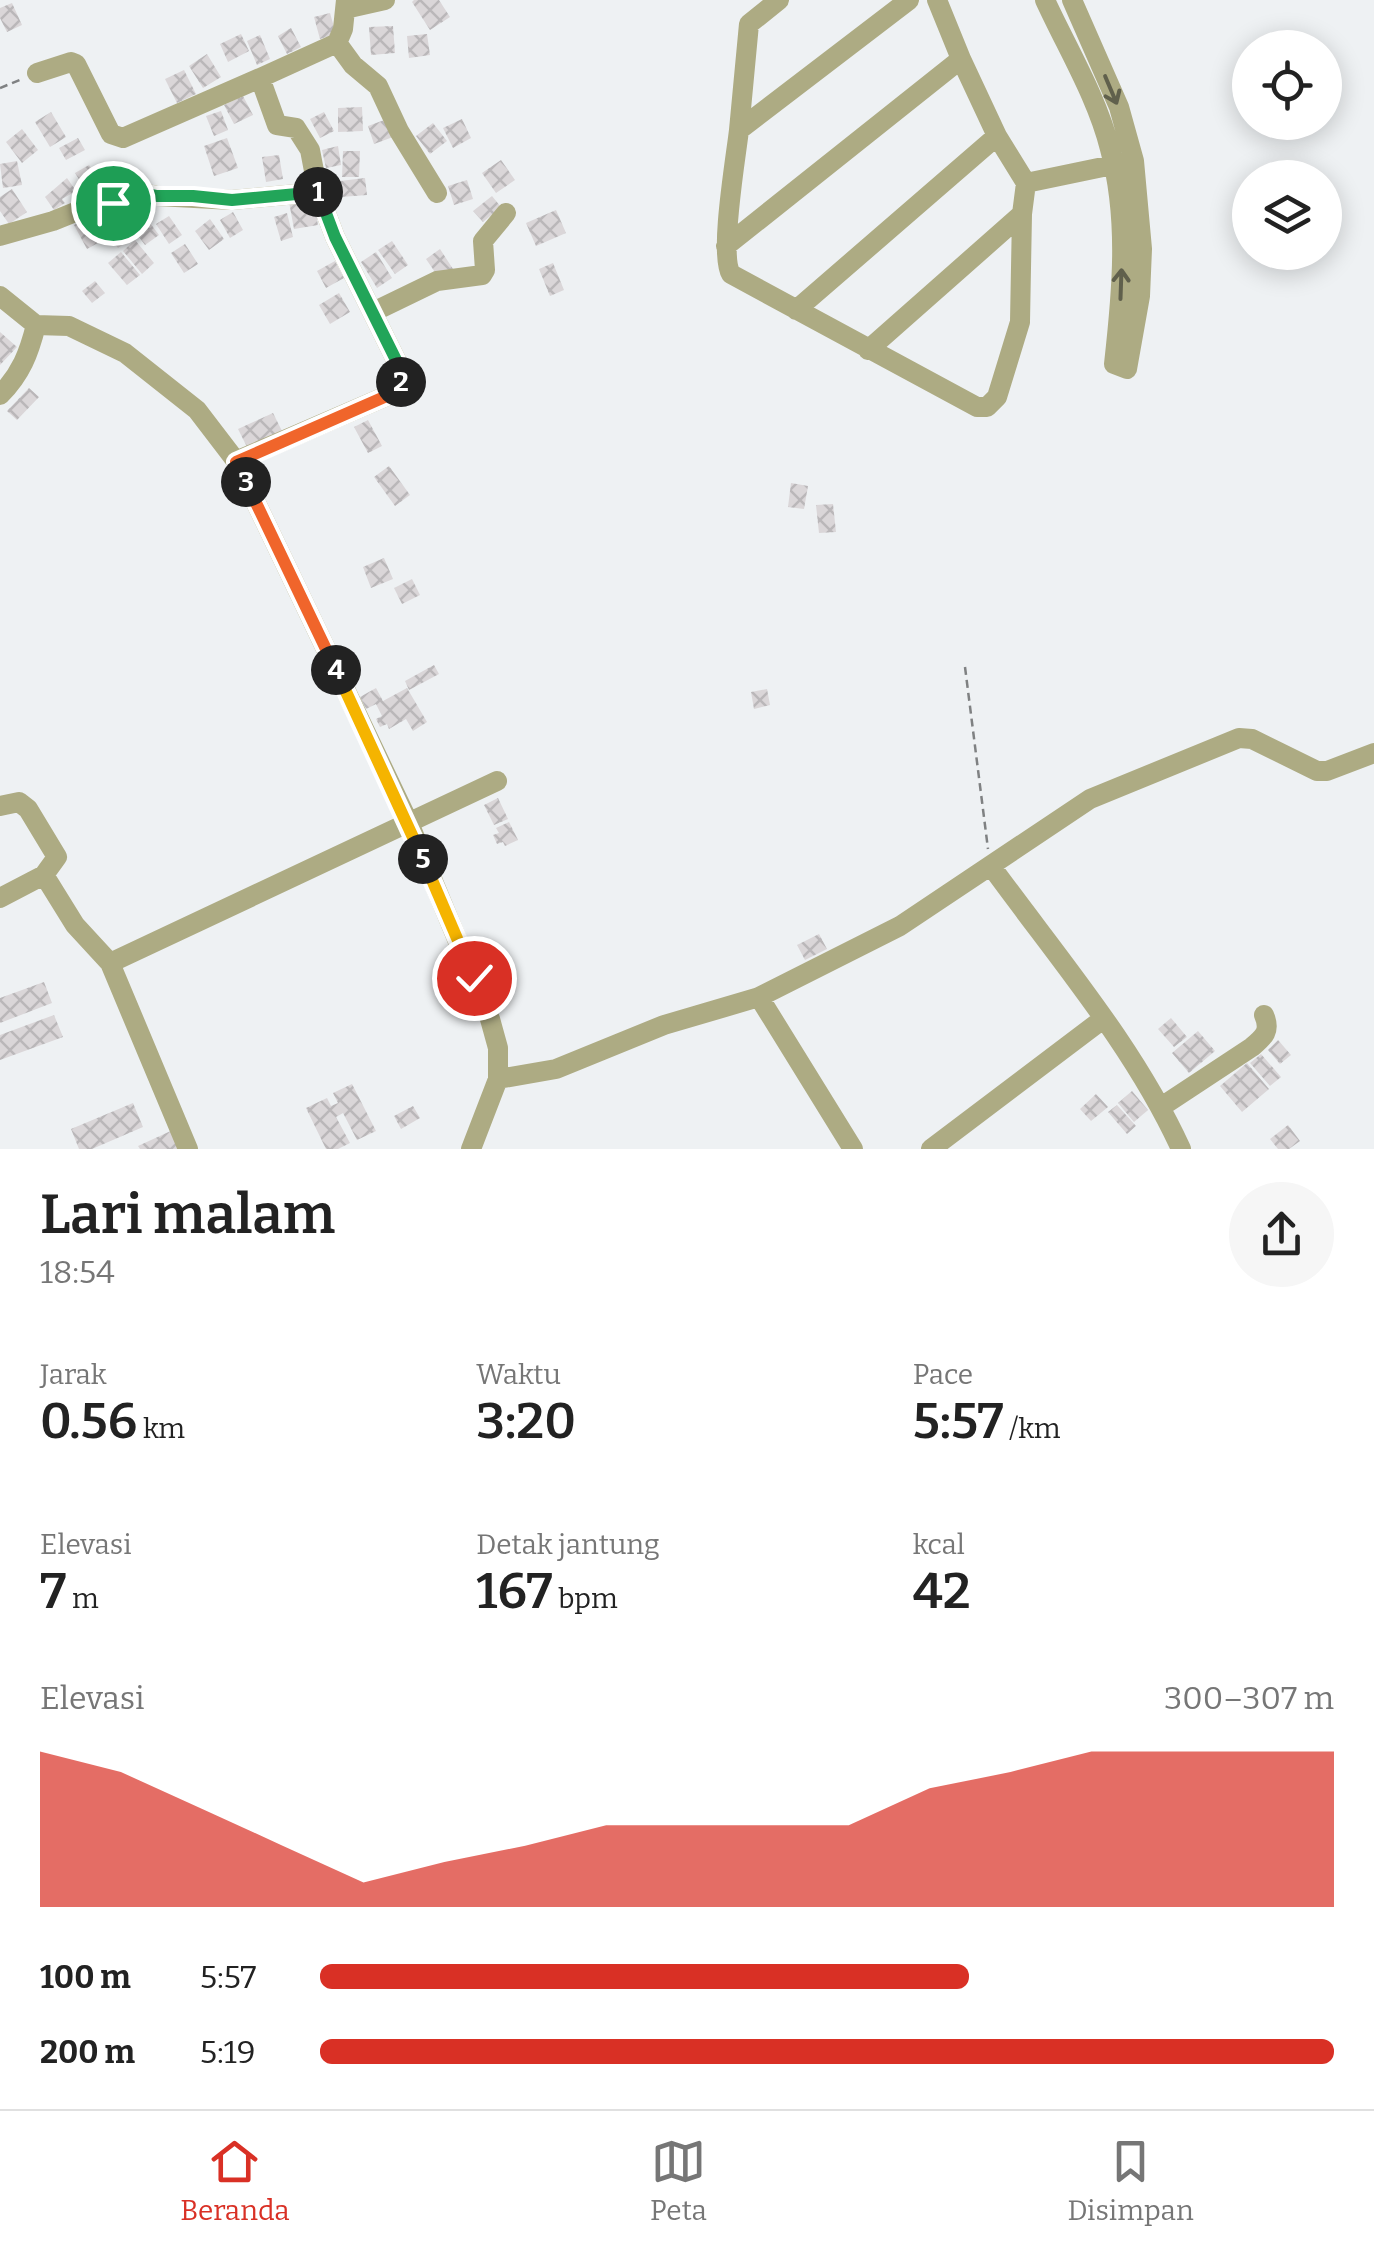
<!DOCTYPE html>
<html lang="id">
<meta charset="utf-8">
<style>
body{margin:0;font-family:Bitter,serif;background:#f6f6f6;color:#222;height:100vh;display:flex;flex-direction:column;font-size:38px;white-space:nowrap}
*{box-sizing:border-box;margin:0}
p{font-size:32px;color:#767676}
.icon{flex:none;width:55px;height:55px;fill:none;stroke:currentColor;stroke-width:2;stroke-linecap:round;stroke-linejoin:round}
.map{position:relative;height:1149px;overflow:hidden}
.side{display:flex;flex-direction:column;background:#fff;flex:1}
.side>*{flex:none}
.tools{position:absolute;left:1232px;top:30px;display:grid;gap:20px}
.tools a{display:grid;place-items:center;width:110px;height:110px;border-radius:50%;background:#fff;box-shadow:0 5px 25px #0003;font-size:50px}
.pin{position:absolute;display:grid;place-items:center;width:85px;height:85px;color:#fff;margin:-42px;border:5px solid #fff;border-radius:50%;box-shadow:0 2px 10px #0007}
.km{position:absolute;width:50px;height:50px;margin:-25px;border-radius:50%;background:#222;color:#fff;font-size:28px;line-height:50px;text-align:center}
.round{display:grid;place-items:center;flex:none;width:105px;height:105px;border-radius:52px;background:#f6f6f6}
.headline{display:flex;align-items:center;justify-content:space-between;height:170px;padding:0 40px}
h1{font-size:55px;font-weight:600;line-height:75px}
.stats{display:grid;grid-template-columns:repeat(3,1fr);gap:15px;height:170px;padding:10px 40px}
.stats div{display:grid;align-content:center}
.stats b{font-size:50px;font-weight:600}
.stats small{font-size:28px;font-weight:400}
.stats p{font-size:28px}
.chart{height:280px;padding:20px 40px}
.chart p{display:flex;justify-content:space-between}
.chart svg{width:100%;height:180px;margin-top:10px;fill:#d93025;opacity:.7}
ul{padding:0 40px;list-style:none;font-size:32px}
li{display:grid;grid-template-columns:160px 120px 1fr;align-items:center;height:75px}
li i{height:25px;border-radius:12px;background:#d93025}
.menu{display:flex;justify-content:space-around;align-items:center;height:140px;border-top:2px solid #e0e0e0;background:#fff;font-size:28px;color:#767676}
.menu a{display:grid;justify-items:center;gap:5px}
.menu .on{color:#d93025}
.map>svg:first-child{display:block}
.building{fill:url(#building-cross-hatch)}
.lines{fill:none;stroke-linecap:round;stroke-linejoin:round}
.path{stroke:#7f8182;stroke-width:2.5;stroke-dasharray:8 5;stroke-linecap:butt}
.minor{stroke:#adab83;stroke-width:20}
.oneway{stroke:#60604c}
.split-1-casing{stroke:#fff;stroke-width:20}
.split-2-casing{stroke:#fff;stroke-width:20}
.split-3-casing{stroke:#fff;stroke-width:20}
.split-4-casing{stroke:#fff;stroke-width:20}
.split-5-casing{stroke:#fff;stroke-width:20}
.split-6-casing{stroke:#fff;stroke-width:20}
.split-1{stroke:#22a559;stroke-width:12}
.split-2{stroke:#22a559;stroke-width:12}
.split-3{stroke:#f0652b;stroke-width:12}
.split-4{stroke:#f0652b;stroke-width:12}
.split-5{stroke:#f5b400;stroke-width:12}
.split-6{stroke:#f5b400;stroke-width:12}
</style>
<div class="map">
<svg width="1374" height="1149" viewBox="0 0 1374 1149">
<defs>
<pattern id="building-cross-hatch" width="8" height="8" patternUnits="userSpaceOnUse" patternTransform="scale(2.5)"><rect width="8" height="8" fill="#dad6d8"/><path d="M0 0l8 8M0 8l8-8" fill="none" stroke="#bab7b9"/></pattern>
</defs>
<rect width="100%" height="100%" fill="#eef1f3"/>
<path class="building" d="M414,0H439L450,17L430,30L412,2Z
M12,3L22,25L7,32L0,18V8Z
M330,13L336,34L320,39L314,17Z
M393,26L395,53L371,55L369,27Z
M291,28L301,47L287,54L278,36Z
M241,34L249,51L228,62L220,44Z
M427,34L430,55L409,58L407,36Z
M260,35L270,59L257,65L247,41Z
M207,54L221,77L203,88L189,66Z
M184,70L196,94L177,103L165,79Z
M243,96L253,115L234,124L224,105Z
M362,107L363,131L338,132V108Z
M221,111L228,130L214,136L206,116Z
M51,112L66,137L50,147L35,122Z
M324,112L334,131L320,138L310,119Z
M387,119L393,137L374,144L368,126Z
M462,119L471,138L453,148L443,128Z
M433,123L447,141L430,154L416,136Z
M22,129L38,150L22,163L6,142Z
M78,138L85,150L66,160L59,148Z
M227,138L238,168L214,176L204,146Z
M338,146L341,165L326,168L322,150Z
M343,151H360L359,177H342Z
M279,155L283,179L266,182L262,157Z
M501,160L515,180L496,193L482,173Z
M17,161L22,185L3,188L0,164Z
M89,165L100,181L86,190L75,173Z
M67,178L76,191L62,199L65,203L54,210L45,197Z
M365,178L367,195L341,197L340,181Z
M467,180L473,199L454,205L448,186Z
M12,189L27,212L9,224L0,211V197Z
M492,196L501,207L483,222L473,211Z
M313,198L318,225L294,229L289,202Z
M107,204L118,220L104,230L93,214Z
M556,210L566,233L536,246L526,223Z
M233,212L243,230L230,238L220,220Z
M287,213L293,237L281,241L274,217Z
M90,216L103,240L87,249L74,225Z
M169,216L182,235L169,244L156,224Z
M210,219L224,239L209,250L195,231Z
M120,221L132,238L118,248L106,232Z
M150,223L159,235L145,245L136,233Z
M135,240L154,263L142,274L123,251Z
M392,241L408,265L395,274L378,250Z
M185,244L198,264L184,273L171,253Z
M440,249L453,269L439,278L426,259Z
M121,252L140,275L127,285L108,263Z
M376,252L392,278L377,288L361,262Z
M335,261L344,278L326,288L317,271Z
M553,263L564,290L550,296L539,269Z
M95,281L105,293L92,303L82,291Z
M339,293L350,312L330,324L319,305Z
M0,332L17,347L0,365Z
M29,388L39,397L17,420L7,411Z
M273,413L284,435L249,451L238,429Z
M368,420L382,446L368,453L354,427Z
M389,466L410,495L395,506L374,477Z
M791,483L808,486L804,509L788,507Z
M833,504L836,532L819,533L816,505Z
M384,558L393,579L371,588L363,567Z
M412,579L420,595L402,604L394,588Z
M434,665L439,674L409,690L405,681Z
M376,688L383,701L407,688L427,722L413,731L406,719L389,729L387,724L380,727L376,719L382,716L376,704L366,709L360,697Z
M767,689L770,705L754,709L751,692Z
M498,798L508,819L494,825L484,805Z
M509,822L518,840L505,846L503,842L497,844L493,835L499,833L496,828Z
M819,934L827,949L805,960L797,945Z
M44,982L52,1003L0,1023V998Z
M54,1015L63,1037L0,1060V1035Z
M1171,1018L1187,1037L1174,1047L1158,1029Z
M1198,1031L1215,1051L1189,1073L1172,1053Z
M1278,1040L1291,1055L1280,1064L1268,1050Z
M1261,1054L1281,1077L1270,1086L1250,1063Z
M1247,1063L1269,1089L1242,1112L1220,1086Z
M352,1084L376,1131L357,1140L343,1113L336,1117L350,1143L338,1149H326L306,1108L327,1098L331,1106L338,1103L333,1093Z
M1132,1091L1148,1110L1134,1122L1118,1103Z
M1096,1094L1108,1107L1091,1121L1080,1109Z
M133,1103L143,1127L92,1149H79L71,1129Z
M1117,1105L1136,1126L1127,1134L1108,1112Z
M413,1106L420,1118L401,1129L394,1116Z
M1288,1125L1300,1141L1289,1149H1278L1270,1139Z
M175,1129L179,1149H140L138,1146Z"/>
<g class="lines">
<path class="path" d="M0,88L22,79
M965,667L988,849"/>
<path class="minor" d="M779,0L749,24L739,130L909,0
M937,0L961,59
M1045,0C1067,48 1097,97 1110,149C1129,219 1122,293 1114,364L1127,369L1140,296L1142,249L1134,161L1119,107L1072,0
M345,9L385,0
M337,43L353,65L378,86L399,131L437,193
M37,73L71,62L76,64L111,134L123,138L260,78
M739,130C736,157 719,255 731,274L977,407H987L997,397L1020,322L1022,214
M0,236L53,221L100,202L116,203L143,193L157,196L232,200L318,192L310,150L296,128L277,125L260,78L337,43L343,29L346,0
M726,246L961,59L997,136
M0,296L36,325L69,326L125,353L197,410L236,461L409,823L490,1019L498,1048V1079L471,1149
M796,310L997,136L1026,183
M373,312L437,281L482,275L485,270L483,241L506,213
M868,350L1022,214L1026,183L1127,162
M0,395C21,374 29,353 36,325
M236,461L389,395C402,387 402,381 399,366L335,237L318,192
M0,806L19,802L28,809L57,857L44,875L0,898
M991,866C1057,957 1134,1046 1181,1149
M44,875L75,925L110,963L188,1149
M110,963L497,781
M759,997L853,1149
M498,1079L556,1069L664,1025L759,997L900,926L1090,799L1239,738L1252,739L1317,771H1327L1374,753
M1161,1107L1252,1047C1264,1037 1271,1031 1264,1015
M931,1149L1103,1019"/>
</g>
<defs><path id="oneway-shaft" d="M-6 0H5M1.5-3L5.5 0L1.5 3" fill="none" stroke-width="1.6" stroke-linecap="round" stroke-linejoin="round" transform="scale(2.5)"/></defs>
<g class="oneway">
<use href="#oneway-shaft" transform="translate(1111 90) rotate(67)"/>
<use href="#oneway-shaft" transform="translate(1121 284) rotate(-88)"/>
</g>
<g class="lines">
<defs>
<path id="split-1" d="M113,203L143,193L157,196H193L232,200L318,192"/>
<path id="split-2" d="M318,192L335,237L399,366L401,382"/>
<path id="split-3" d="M246,482L236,462L389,395L399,388L401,382"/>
<path id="split-4" d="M246,482L336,670"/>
<path id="split-5" d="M336,670L423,859"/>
<path id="split-6" d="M423,859L474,978"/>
</defs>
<use href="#split-1" class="split-1-casing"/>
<use href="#split-2" class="split-2-casing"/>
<use href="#split-3" class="split-3-casing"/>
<use href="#split-4" class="split-4-casing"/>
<use href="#split-5" class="split-5-casing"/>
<use href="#split-6" class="split-6-casing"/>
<use href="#split-1" class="split-1"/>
<use href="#split-2" class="split-2"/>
<use href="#split-3" class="split-3"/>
<use href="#split-4" class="split-4"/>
<use href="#split-5" class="split-5"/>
<use href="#split-6" class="split-6"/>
</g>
</svg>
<div class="tools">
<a><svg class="icon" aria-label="locate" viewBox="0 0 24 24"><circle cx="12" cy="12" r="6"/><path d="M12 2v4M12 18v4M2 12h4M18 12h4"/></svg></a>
<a><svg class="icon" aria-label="layers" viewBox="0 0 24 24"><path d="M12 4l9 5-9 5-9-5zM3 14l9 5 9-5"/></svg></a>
</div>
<div class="pin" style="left:113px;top:203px;background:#1e9e55"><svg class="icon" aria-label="arrive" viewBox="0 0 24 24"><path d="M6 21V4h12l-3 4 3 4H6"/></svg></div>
<div class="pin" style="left:474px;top:978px;background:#d93025"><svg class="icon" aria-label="check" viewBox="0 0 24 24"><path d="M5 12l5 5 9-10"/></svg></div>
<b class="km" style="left:318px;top:192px">1</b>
<b class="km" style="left:401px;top:382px">2</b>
<b class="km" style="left:246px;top:482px">3</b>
<b class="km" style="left:336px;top:670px">4</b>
<b class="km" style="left:423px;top:859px">5</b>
</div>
<section class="side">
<div class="headline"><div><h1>Lari malam</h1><p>18:54</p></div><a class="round"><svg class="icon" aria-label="share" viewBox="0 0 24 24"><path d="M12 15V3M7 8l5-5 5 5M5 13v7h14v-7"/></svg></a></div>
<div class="stats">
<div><p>Jarak</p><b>0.56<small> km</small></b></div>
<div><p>Waktu</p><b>3:20</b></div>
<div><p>Pace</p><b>5:57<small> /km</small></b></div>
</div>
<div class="stats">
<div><p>Elevasi</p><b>7<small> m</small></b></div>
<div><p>Detak jantung</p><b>167<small> bpm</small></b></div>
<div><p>kcal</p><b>42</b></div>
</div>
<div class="chart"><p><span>Elevasi</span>300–307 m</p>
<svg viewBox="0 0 160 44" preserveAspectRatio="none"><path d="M0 44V6L10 11L20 20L30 29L40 38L50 33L60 29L70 24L80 24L90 24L100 24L110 15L120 11L130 6L140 6L150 6L160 6V44z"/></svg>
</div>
<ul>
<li><b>100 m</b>5:57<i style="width:64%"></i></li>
<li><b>200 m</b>5:19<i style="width:100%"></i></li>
</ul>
</section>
<nav class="menu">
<a class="on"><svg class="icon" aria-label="home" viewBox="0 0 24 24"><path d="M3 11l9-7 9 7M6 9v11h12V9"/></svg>Beranda</a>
<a><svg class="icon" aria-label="map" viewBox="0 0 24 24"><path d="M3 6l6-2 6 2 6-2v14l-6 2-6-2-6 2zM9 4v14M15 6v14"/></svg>Peta</a>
<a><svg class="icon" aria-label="saved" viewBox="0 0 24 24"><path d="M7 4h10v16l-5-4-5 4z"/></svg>Disimpan</a>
</nav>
